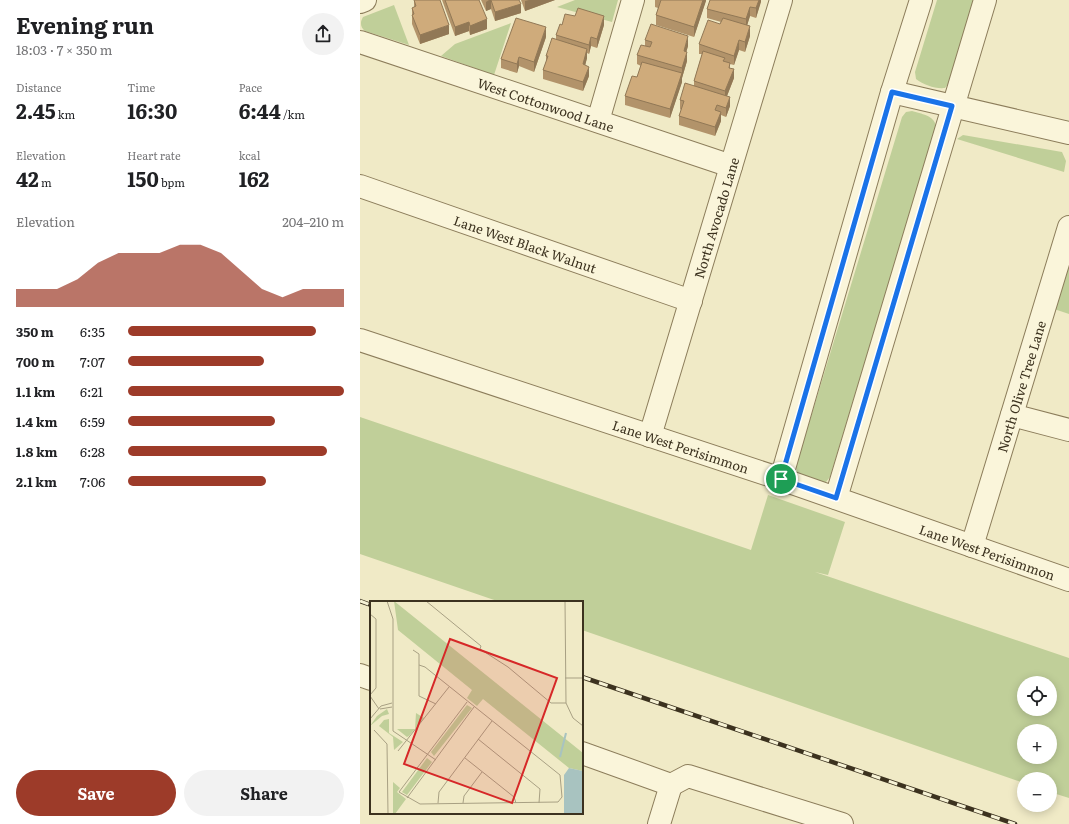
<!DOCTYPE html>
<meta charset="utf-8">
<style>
body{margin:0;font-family:Literata,serif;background:#f2f2f2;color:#202124;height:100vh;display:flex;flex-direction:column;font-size:15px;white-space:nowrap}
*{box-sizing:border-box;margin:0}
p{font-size:13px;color:#757577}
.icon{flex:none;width:22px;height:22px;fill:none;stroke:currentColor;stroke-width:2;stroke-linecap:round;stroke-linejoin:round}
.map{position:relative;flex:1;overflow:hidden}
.panel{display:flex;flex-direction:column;background:#fff;width:360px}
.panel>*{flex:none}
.controls{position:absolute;left:657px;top:676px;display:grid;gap:8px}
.controls a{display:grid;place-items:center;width:40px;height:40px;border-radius:50%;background:#fff;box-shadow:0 2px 10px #0003;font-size:20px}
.pin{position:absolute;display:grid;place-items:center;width:34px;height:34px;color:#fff;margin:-17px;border:2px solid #fff;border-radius:50%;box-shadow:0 1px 4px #0007}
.round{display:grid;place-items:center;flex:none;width:42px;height:42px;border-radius:21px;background:#f2f2f2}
.summary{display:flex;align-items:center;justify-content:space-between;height:68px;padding:0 16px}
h1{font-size:22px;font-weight:700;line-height:30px}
.figures{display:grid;grid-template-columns:repeat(3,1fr);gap:6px;height:68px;padding:4px 16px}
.figures div{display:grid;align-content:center}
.figures b{font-size:20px;font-weight:700}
.figures small{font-size:11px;font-weight:400}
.figures p{font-size:11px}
.chart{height:112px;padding:8px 16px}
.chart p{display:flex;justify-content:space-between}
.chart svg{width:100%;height:72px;margin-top:4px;fill:#9d3b29;opacity:.7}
.primary-button{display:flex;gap:8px;margin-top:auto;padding:8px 16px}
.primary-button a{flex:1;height:46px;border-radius:24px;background:#9d3b29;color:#fff;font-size:16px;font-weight:700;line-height:46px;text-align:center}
.primary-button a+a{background:#f2f2f2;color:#202124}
ul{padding:0 16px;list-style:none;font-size:13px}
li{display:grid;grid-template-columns:64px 48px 1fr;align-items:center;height:30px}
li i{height:10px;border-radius:5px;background:#9d3b29}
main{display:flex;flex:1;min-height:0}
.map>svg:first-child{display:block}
.green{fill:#c0cf99;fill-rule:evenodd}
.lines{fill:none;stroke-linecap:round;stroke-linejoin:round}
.minor-casing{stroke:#8c7d5b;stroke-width:24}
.minor{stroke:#faf5da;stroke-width:22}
.rail-casing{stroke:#3c321f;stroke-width:4.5}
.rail{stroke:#f7f3d6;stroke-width:3;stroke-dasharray:9;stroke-linecap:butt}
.wall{fill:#b2936a}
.shaded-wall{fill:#917856}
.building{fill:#cfab7b;stroke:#917856}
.route-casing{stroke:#fff;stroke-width:8}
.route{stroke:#1a73e8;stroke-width:5}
.labels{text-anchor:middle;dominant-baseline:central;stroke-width:4;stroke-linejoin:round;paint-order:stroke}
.street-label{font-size:13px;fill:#3c321f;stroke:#f7f3d6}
.inset-river{fill:none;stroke:#a8c3c0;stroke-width:2}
.inset-road{fill:none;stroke:#a8a083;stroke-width:1}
.view{fill:#d62828;fill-opacity:0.15;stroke:#d62828;stroke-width:2}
.inset-edge{fill:none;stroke:#3c321f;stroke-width:2}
</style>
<main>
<section class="panel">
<div class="summary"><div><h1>Evening run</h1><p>18:03 · 7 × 350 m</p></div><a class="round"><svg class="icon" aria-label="share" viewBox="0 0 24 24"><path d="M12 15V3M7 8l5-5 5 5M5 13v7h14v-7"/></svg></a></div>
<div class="figures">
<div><p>Distance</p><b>2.45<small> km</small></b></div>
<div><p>Time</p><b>16:30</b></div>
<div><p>Pace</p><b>6:44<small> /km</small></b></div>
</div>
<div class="figures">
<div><p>Elevation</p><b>42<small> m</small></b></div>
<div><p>Heart rate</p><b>150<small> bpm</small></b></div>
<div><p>kcal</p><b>162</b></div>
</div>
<div class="chart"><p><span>Elevation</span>204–210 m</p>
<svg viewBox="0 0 160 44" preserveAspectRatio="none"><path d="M0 44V33L10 33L20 33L30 27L40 17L50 11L60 11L70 11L80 6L90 6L100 11L110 22L120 33L130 38L140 33L150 33L160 33V44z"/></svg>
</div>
<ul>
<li><b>350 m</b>6:35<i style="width:87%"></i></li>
<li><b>700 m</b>7:07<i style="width:63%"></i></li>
<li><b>1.1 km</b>6:21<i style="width:100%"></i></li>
<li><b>1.4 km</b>6:59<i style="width:68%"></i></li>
<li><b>1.8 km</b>6:28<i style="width:92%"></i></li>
<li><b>2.1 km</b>7:06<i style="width:64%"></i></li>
</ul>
<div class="primary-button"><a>Save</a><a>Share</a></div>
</section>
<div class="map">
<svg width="709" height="824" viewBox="0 0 709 824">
<rect width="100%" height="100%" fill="#f0eac6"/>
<path class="green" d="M215,0H258L252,22L197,7Z
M577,0H614L589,83L585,88C575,89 564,85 556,79L555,72Z
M34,5L49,45L5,31C0,27 0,22 3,17Z
M151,23L134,75L81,56L95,44Z
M552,111C561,114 574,115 576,126L470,477L466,482C456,483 445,479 437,473L436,466L542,117L546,112Z
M603,135L702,152L706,161L704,172L597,139Z
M709,267V314L694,309Z
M0,417L391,550L408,495L485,522L468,575L455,572L709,658V798L690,792V779H664V783L222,630V602H140L0,554ZM664,683H690V709H664ZM664,731H690V757H664Z"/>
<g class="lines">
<defs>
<g id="minor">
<path d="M0,2L5,0"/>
<path id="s1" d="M0,42L371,166"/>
<path d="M532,92L709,133"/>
<path d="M238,121L273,0"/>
<path id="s2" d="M0,186L331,301"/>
<path id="s3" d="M0,340L421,479L709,580"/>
<path d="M652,415L709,430"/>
<path id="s4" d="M290,436L421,0"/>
<path d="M421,479L532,92L561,0"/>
<path d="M476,498L625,0"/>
<path id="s5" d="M612,546L709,227"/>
<path d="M0,675L11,679"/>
<path d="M222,753L311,785L328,776L482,824"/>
<path d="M299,824L311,785"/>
</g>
</defs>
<use href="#minor" class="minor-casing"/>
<use href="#minor" class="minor"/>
<defs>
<path id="rail" d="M0,601L11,605
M222,677L655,824"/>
</defs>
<use href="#rail" class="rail-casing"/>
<use href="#rail" class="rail"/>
</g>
<path class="wall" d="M54,0L89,34L60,44L52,24V8L54,7Z
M82,0H119L127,29L110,35L109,31L95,36Z
M121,0H159L161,13L135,21L131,9L126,11Z
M161,0H195L165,11Z
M295,0H346L334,37L296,25V15L298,8L295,7Z
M401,0L396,18L390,16L387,25L390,36L385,52L379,50L374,65L370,64V68L374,78L367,96L370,106L366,117L361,115V121L355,136L319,125V116L321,110L320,109V100L334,86V81L342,54H339V44L360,24L361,22L347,18V9Z
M202,25H244L237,48L231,46L229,54L227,53V58L225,65L229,76L223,91L183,79V70L186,62V56L196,40V35Z
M186,37L174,72L159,66L157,73L141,68V59Z
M285,40L328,46L326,52L327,61L322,78V82L310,118L265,105V96L277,77L281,66L277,64V55L285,46Z"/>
<path class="shaded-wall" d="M129,0H131V9L126,11V2Z
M169,0H195L165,11V1Z
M343,0H346V1L334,37V27Z
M399,0H401V2L396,18V8Z
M161,4V13L135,21V12Z
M390,7V16L386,29V19Z
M244,16V25L237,48V39Z
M127,19V29L110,35V26Z
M109,22V31L95,36V27Z
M89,25V34L60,44V35Z
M390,26V36L385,52V42Z
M186,27V37L174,72V62Z
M328,36V46L324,60V51Z
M231,37V46L229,54V45Z
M379,40V50L374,65V56Z
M227,49V58L223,74V64Z
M327,52V61L322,78V68Z
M159,57V66L157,73V64Z
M229,67V76L223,91V82Z
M374,69V78L365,101V91Z
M322,73V82L310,118V109Z
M370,97V106L366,117V108Z
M361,112V121L355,136V127Z"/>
<path class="building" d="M54,0H80L89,25L60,35L52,15L54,14L52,8L56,6Z
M85,0H119L127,19L110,26L109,22L95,27Z
M131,0H159L161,4L135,12Z
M301,0H343L334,27L296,15Z
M350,0H399L396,8L390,7L386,19L347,9Z
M218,8L244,16L237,39L231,37L229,45L196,35L200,24L202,25L205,14L215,16Z
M156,18L186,27L174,62L159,57L157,64L141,59Z
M363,18L390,26L385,42L379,40L374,56L339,44L348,20L360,24Z
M291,24L328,36L324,51L327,52L322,68L277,55L281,45L290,47L292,42L285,40Z
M192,38L227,49L223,64L229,67L223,82L183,70L188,56H186Z
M343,51L365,58L363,61L370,63L369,68L374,69L365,91L334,81Z
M282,62L322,73L310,109L265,96L272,76L277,77Z
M325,83L370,97L366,108L357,105L355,110L361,112L355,127L319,116L324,101L320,100Z"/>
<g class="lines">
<defs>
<path id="route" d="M532,92L592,106L476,498L421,479Z"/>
</defs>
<use href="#route" class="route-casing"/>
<use href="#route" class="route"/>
</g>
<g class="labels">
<g class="street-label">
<text stroke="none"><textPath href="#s1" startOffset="196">West Cottonwood Lane</textPath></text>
<text stroke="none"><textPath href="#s4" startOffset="228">North Avocado Lane</textPath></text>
<text stroke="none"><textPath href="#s2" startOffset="175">Lane West Black Walnut</textPath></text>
<text stroke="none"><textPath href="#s5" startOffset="167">North Olive Tree Lane</textPath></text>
<text stroke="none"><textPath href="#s3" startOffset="338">Lane West Perisimmon</textPath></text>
<text stroke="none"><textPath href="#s3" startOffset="662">Lane West Perisimmon</textPath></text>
</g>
</g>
<g transform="translate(10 601)">
<rect width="213" height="213" fill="#f0eac6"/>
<path d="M24,0L213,152V170L199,167L113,98L107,105L97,97L102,89L28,29ZM97,104L102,107L64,155L61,151ZM17,108L19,113L12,115L0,125L7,115ZM46,112L54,117L39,135L37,136L27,128H45ZM19,118V132L33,141L24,149L23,136L9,125L14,119ZM57,157L62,161L37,194L32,191ZM23,181L30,187L27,191L36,198L25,213H23Z" fill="#c0cf99"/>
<path d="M199,167L213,170V213H194V174Z" fill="#a8c3c0"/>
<path class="inset-river" d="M190,156L196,132"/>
<path class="inset-road" d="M17,0L23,18V130L66,159M56,0L111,45L110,48L138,66L181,102H196M195,0L196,102L203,117L213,125M0,13L6,18V87L0,94M43,49L49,53V95L66,103M49,64L55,66L190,174L192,196L188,201M195,77H213M0,95L9,108M97,101L29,191L50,203L188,201M10,108L22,106M0,118L11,105L22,102M4,129L17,143L18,213M108,138L170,188L169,202M28,150L79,86M95,157L144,196L146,202M37,197L104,106M68,202L69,191L122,120M93,202L94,195L112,171"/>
<path class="view" d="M80,38L187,77L142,202L34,163Z"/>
<rect width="213" height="213" class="inset-edge"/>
</g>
</svg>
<div class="controls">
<a><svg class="icon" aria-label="locate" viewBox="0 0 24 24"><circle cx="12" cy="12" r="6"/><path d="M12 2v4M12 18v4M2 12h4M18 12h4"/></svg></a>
<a>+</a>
<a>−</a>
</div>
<div class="pin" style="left:421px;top:479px;background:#1e9e55"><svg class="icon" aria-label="arrive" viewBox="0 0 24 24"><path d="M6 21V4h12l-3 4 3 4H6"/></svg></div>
</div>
</main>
